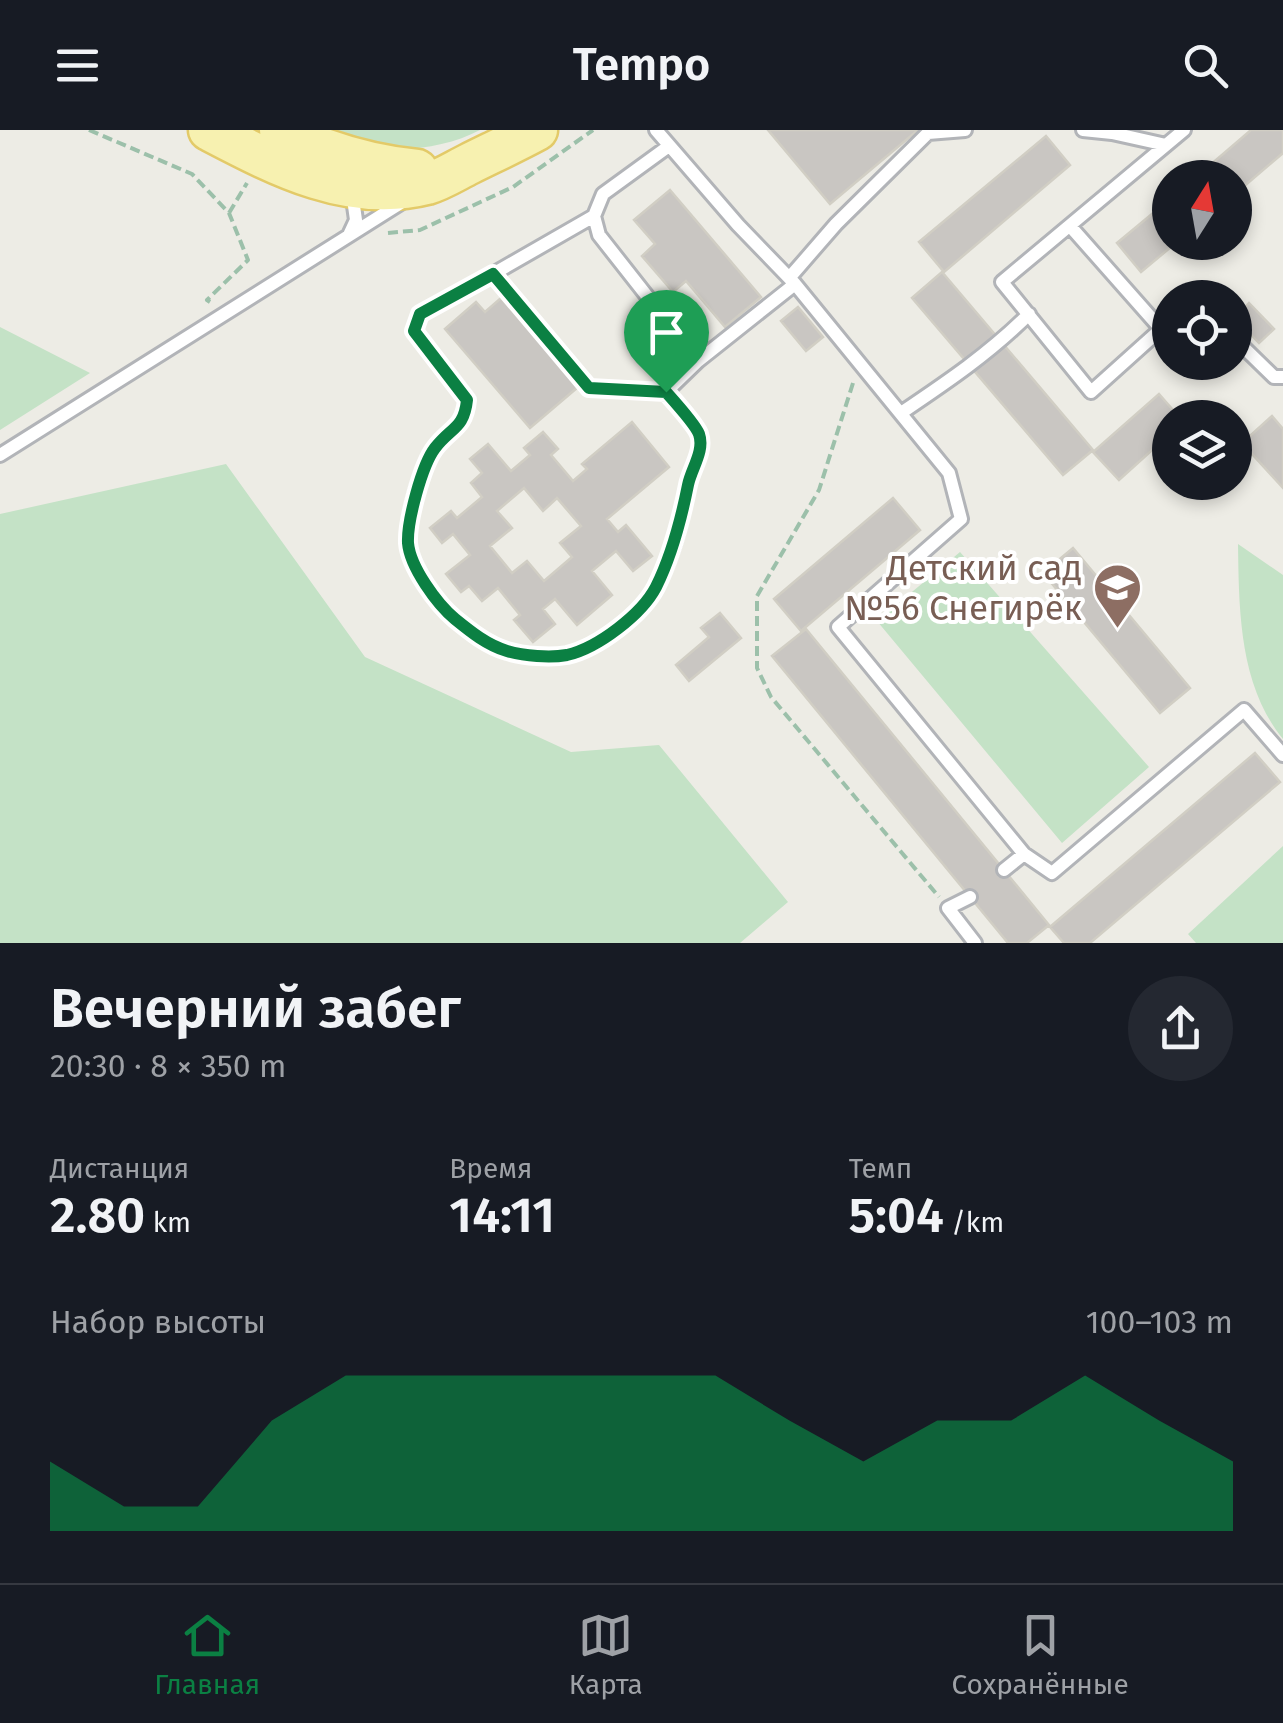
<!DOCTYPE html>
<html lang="ru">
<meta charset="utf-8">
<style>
body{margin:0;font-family:"Fira Sans",sans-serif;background:#242831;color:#f1f3f6;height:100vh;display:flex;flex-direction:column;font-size:38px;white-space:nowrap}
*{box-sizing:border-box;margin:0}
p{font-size:32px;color:#9ea1a6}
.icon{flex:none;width:55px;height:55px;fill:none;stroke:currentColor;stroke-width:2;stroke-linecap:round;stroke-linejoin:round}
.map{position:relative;height:813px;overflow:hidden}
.sheet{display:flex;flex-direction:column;background:#171b24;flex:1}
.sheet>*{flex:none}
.needle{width:65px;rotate:11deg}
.buttons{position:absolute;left:1152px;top:30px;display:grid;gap:20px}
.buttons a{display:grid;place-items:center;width:100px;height:100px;border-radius:50%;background:#171b24;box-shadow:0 5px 15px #0003;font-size:50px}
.pin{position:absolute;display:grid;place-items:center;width:85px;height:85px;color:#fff;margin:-102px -42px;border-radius:50% 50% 50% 0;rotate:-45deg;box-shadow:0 0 10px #0007}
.pin .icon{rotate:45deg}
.round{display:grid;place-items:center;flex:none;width:105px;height:105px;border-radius:52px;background:#242831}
.overview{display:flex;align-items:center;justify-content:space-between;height:170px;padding:0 50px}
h1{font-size:55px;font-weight:600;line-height:75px}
.metrics{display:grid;grid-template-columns:repeat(3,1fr);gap:15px;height:170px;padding:10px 50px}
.metrics div{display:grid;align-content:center}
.metrics b{font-size:50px;font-weight:600}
.metrics small{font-size:28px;font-weight:400}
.metrics p{font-size:28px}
.chart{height:280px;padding:20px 50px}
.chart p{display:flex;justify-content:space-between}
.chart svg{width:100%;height:180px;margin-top:10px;fill:#0b8043;opacity:.7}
header{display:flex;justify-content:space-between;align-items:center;height:130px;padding:0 50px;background:#171b24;font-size:45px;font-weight:600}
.tab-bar{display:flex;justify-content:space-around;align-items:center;height:140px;border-top:2px solid #363941;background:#171b24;font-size:28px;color:#9ea1a6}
.tab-bar a{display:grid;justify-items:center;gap:5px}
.tab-bar .on{color:#0b8043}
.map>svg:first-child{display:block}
.green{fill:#c4e2c6}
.building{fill:#c9c6c2;stroke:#d1cec4;stroke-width:2.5;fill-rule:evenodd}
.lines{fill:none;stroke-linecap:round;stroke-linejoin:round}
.service-casing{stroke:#b2b4b8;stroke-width:18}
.primary-casing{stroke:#e3ca68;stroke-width:45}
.path{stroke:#9cc0aa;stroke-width:4;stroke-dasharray:10 5;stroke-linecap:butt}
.service{stroke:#fff;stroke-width:12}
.primary{stroke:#f7f1b0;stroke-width:40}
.route-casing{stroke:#fff;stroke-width:20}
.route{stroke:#0b8043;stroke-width:12}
.labels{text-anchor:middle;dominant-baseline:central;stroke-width:8;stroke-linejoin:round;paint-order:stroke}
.education-label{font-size:35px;fill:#785e54;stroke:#fff;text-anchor:end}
</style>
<header><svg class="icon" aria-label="menu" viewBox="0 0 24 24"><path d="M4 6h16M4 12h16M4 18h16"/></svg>Tempo<svg class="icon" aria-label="search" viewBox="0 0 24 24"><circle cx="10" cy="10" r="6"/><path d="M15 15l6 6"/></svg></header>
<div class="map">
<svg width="1283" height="813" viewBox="0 0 1283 813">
<rect width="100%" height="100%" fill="#edece5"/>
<path class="green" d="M322,0H480C448,17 404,23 369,16C353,13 337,5 322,0Z
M0,197L90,243L0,300Z
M226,334L365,527L571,622L659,615L788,772L740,813H0V384Z
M1238,414L1283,445V609C1239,555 1239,480 1238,414Z
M960,422L1149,637L1062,713L877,491Z
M1283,716V813H1196L1188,804Z"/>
<path class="building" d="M768,0H918L830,74Z
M1251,0H1283V23L1235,64V48H1195Z
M1046,6L1070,35L944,142L919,112Z
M670,60L761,167L725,197L686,151L673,162L642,126L655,114L634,90Z
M1170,69V112H1177L1141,142L1117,113Z
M942,142L1093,320L1063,345L912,168Z
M501,168L578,257L530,298L445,199L476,172L485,182Z
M1249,173L1274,199L1259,213L1235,188Z
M798,177L823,207L806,221L781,191Z
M1159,264L1180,288H1170V304L1119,350L1093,322Z
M1272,286L1283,299V358L1242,313Z
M632,292L669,337L607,389L618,402L626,395L652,426L633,441L616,421L592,441L612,465L577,495L555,469L543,479L555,494L533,512L514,490L520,485L498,458L482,471L469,456L461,462L446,444L470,425L453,404L442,413L430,398L451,381L457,388L482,367L471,353L482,343L470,329L488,314L511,341L530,325L524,318L543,302L558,319L551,325L573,351L587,339L582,334ZM524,358L543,381L557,368L581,396L560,413L572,427L544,451L527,431L512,443L490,416L512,398L497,381Z
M893,368L920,400L801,501L774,469Z
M1073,418L1190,558L1160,583L1043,443Z
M720,483L741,508L689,551L676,535L709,507L701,498Z
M806,499L1049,795L1027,813H1008L772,526Z
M1255,623L1280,652L1090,813H1064L1050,797Z"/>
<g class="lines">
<defs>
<path id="service" d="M656,0L738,95L795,154L949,343L961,389L838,497L1024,724L1052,743L1244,580L1283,625
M1083,0L1112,3L1166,15
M928,3L965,0
M594,86L493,144L589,258L666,262L698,231L599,105L594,86L603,64L669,16
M1070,96L1161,199
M349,105L356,90L352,62
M493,144L420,184L414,201L467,269C464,299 451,297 435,318C421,337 407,388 408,412C410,436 437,474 455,489C471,502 487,515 506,521C523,526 550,528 567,525C598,518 642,484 656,457C673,425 681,390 688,355C691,339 705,321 699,304C695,294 674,271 666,262
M790,147L836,94L931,0
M1170,191L1091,262L1002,152L1184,0
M1235,209L1274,247H1283
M698,231L795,154
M901,283C947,252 990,223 1029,184
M0,325L404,71
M1004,740L1024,724
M970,767L948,778L975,813"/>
<path id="primary" d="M209,0C276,35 349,74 427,54C441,50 455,41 469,34C491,23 515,12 537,0
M280,0C324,22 368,35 417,40"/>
</defs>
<use href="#service" class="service-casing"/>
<use href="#primary" class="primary-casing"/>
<path class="path" d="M89,0L192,44L229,83L248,130L207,170L210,172
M229,83L247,53
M388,103L420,100L513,57L593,0
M853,253L819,360L757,466V538L771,567L939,767"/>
<use href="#service" class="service"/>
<use href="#primary" class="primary"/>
</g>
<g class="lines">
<defs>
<path id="route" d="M493,144L589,258L666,262C674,271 695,294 699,304C705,321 691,339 688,355C681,390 672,425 656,457C642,484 598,518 567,525C550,528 524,526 507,521C487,515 471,502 455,489C437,474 410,437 408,413C407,391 422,335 435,318C451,297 464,299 467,270L414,201L420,184Z"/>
</defs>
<use href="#route" class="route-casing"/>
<use href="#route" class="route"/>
</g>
<defs>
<symbol id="school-pin" viewBox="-11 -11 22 30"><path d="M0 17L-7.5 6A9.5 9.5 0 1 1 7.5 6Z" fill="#8d6e63" stroke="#fff"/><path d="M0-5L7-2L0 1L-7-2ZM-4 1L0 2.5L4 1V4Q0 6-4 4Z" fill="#fff"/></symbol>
</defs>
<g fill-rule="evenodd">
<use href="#school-pin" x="1090" y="430" width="55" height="75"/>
</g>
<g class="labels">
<g class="education-label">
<text x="1082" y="438">Детский сад<tspan x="1082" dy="40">№56 Снегирёк</tspan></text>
</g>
</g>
</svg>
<div class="buttons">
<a><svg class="needle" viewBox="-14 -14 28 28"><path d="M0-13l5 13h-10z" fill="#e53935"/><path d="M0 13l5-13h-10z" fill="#9ea1a6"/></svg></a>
<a><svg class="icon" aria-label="locate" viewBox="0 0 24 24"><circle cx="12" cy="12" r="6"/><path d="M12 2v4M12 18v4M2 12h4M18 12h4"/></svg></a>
<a><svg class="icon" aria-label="layers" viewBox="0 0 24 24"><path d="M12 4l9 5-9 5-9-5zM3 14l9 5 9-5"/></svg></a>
</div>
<div class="pin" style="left:666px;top:262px;background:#1e9e55"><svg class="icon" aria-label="arrive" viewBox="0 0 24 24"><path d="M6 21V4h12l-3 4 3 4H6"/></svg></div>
</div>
<section class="sheet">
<div class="overview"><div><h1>Вечерний забег</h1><p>20:30 · 8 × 350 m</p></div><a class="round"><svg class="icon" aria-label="share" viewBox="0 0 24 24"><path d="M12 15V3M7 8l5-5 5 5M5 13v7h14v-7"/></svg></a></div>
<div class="metrics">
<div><p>Дистанция</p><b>2.80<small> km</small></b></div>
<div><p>Время</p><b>14:11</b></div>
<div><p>Темп</p><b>5:04<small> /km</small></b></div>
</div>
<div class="chart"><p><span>Набор высоты</span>100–103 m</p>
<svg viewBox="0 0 160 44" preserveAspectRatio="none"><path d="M0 44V27L10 38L20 38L30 17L40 6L50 6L60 6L70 6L80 6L90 6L100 17L110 27L120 17L130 17L140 6L150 17L160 27V44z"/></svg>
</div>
</section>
<nav class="tab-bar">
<a class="on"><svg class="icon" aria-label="home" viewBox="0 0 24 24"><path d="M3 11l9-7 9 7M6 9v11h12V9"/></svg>Главная</a>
<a><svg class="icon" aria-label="map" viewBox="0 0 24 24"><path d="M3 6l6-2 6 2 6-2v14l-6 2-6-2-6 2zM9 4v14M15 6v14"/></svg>Карта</a>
<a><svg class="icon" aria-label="saved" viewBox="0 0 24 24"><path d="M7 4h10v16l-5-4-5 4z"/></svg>Сохранённые</a>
</nav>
